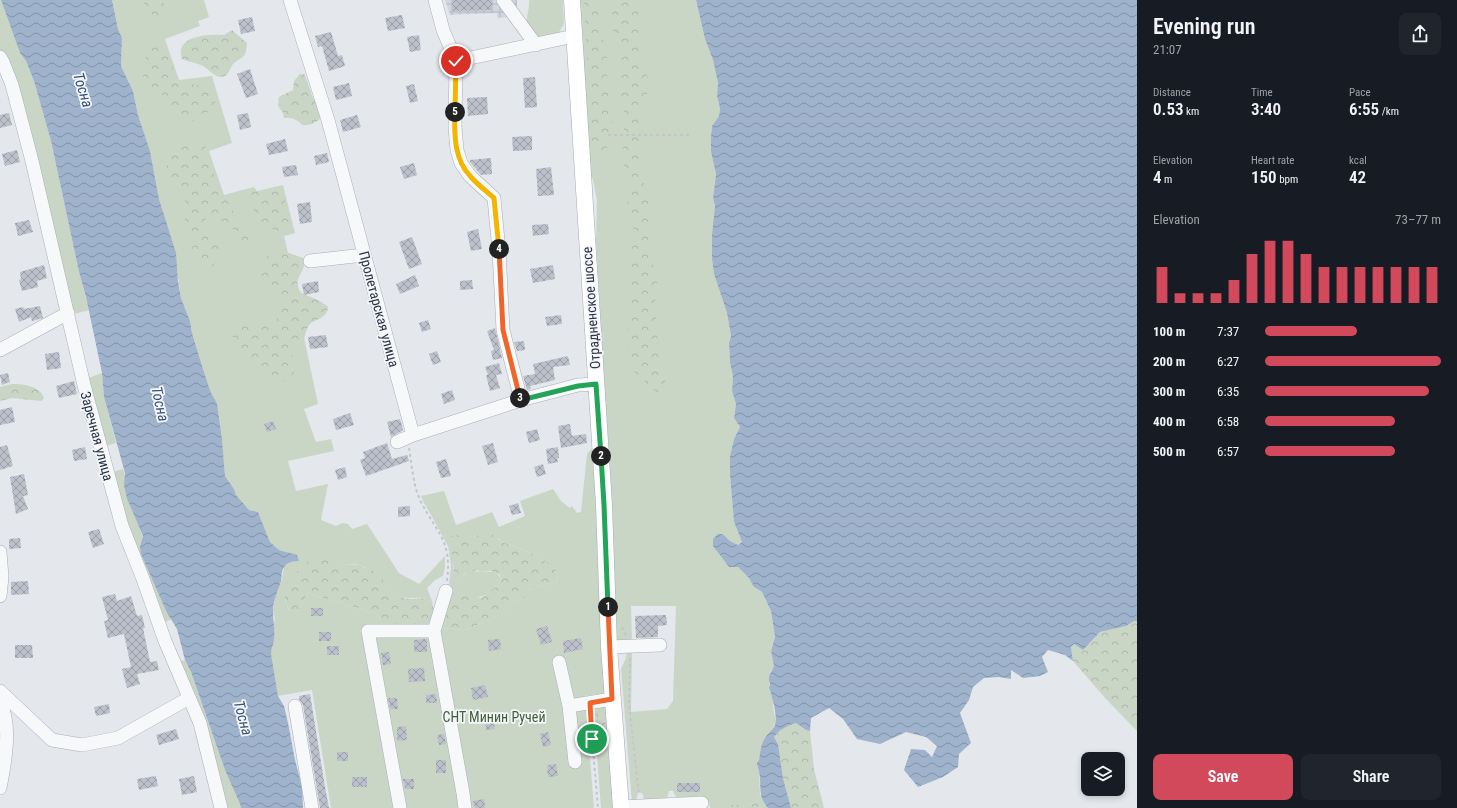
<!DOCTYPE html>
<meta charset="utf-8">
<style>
body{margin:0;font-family:"Roboto Condensed",sans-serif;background:#20242c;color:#f1f3f6;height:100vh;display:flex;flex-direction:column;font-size:15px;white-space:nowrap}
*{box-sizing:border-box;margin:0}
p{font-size:13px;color:#9ea1a6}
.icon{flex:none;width:22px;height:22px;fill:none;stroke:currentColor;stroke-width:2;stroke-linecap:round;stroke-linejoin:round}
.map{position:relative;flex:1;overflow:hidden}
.panel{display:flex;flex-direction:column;background:#171b24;width:320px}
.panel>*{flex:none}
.controls{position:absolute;left:1081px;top:752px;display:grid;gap:8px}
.controls a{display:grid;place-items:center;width:44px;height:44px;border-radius:8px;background:#171b24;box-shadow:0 2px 6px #0003;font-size:20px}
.pin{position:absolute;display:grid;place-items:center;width:34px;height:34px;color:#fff;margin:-17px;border:2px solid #fff;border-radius:50%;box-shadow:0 1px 4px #0007}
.km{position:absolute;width:20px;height:20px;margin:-10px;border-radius:50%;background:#222;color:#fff;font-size:11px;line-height:20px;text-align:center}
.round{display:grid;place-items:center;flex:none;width:42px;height:42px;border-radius:8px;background:#20242c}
.overview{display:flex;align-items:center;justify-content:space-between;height:68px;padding:0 16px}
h1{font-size:22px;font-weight:600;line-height:30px}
.metrics{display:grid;grid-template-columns:repeat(3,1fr);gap:6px;height:68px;padding:4px 16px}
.metrics div{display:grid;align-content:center}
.metrics b{font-size:17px;font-weight:600}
.metrics small{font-size:11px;font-weight:400}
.metrics p{font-size:11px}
.chart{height:112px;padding:8px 16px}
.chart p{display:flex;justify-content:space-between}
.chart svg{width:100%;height:72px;margin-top:4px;stroke:#d1495b;stroke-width:6}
.button{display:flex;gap:8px;margin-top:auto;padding:8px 16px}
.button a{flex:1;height:46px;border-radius:8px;background:#d1495b;color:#fff;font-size:16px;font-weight:600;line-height:46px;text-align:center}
.button a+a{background:#20242c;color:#f1f3f6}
ul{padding:0 16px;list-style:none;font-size:13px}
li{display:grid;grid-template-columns:64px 48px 1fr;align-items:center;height:30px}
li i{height:10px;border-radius:5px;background:#d1495b}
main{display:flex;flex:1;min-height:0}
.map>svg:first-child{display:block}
.industrial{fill:url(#industrial-grid)}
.green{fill:#c9d6c5}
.forest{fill:url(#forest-crowns)}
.water{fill:url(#water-waves)}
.building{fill:url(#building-cross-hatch)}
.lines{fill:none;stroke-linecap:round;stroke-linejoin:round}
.minor-casing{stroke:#a9aeb7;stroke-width:14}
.major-casing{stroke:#a3abb8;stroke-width:17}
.path{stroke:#c2c5cb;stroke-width:2;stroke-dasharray:3 3;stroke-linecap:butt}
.minor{stroke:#f7f8fa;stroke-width:13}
.major{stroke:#fff;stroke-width:16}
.split-1-casing{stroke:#fff;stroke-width:8}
.split-2-casing{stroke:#fff;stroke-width:8}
.split-3-casing{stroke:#fff;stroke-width:8}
.split-4-casing{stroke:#fff;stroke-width:8}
.split-5-casing{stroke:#fff;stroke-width:8}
.split-6-casing{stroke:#fff;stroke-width:8}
.split-1{stroke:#f0652b;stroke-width:5}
.split-2{stroke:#22a559;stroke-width:5}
.split-3{stroke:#22a559;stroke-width:5}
.split-4{stroke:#f0652b;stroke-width:5}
.split-5{stroke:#f5b400;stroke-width:5}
.split-6{stroke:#f5b400;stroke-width:5}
.labels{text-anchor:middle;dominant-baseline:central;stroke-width:3.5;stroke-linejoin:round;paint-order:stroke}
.street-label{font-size:14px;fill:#2b3445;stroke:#f4f6f9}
.park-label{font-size:14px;fill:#3f6138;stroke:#f4f6f9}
.water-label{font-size:15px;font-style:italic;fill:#34527a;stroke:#f4f6f9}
</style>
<main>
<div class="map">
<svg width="1137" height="808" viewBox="0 0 1137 808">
<defs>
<pattern id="industrial-grid" width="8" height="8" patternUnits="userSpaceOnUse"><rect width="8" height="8" fill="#d2d6de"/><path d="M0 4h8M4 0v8" fill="none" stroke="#b4b8c0"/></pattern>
<pattern id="forest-crowns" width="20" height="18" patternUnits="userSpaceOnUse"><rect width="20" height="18" fill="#c9d6c5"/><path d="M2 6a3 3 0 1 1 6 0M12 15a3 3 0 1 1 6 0" fill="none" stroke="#adb8ab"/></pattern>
<pattern id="water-waves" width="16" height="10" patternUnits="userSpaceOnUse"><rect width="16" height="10" fill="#9fb4cc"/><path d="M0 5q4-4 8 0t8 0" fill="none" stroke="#8293a7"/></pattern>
<pattern id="building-cross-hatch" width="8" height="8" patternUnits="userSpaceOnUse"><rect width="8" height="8" fill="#bbc0ca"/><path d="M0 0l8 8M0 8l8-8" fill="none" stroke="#989da6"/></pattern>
</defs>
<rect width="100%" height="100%" fill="#e4e7ec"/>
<path class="industrial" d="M445,0H517V12L509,17L497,18V13L450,15Z"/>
<path class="green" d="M0,0H1L3,5L20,53L26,61L34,81L51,141L79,272L89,310L71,315L0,51Z
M112,0H204L209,17L198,21L200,26L165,39L179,80L212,76L232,143L209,151L224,195L254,187L257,191L283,185L295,233L284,236L289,257L280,269L303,333L318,404L304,409L316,442L331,439L334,451L288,461L296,491L328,484L321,520L336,526L342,523L348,524L352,529L367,524L399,573L419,584L445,556V567L443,576L435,580L427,588L432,601C419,594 408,602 393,594C385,589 384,578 376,573C374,572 361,565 359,565C355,564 349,565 344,565C335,564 326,560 317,560C298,559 290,587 285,601L289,610L296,614L308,593L377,614L382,620V626L440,628L465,630L510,610L509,604L527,596V590L558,581L556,570L536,555L502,542L499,539L480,534L472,538L449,542L453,557V571L461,578C467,570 474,571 482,572C492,573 496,568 501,580C487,602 471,598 448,598L451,565L448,546L435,522L423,501L421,496L444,491L456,525L492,512L499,527L525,516L520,501L553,489L561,501L570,508L572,506L577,513L581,512L587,454L593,447L605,695L598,697L596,694L585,696L594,808H331L312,690L278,696L271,659V648L274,639L273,628L275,619L273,611L275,597L282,579L284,566L291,562L299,560L287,552L279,550L270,542L258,512L249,510L236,495L234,489L225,476L222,439L217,403L211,393L203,369L192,333L190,321L181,298L174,247L172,242L159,199L150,151L138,115L133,91L121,66L122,38L118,29Z
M529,0H563L564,24L558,34L542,38L533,34C531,31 528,26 527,22C526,16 530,8 529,0Z
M580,0H696L705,39L713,60L718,83L717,96L720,108L719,116L712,126L711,136V152L716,174L713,198L715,206L712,259L714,274L727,313L731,336L729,343L730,363L733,376L732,391L736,404L734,418L740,427L734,439L730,456V475L734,522L742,542L738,545L730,541L723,534L720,555L729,567H738L751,580L754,587L762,592L771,611L775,637L771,651L774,666L770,672L769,688L773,699V707L776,722L773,728L765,738L760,753L757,767L759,772L760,794L755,803L748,805H725V808H710L709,802C698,798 687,800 676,797L673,791H669L666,802L644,803L643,794L638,792L636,802L632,803L621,669L626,658L627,650L632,649L631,712L667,709L673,701L676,606H631L632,644L617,641C613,507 603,374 596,240L597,201L594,184L589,166Z
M102,373L104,397L116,443L102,447L86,379Z
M123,469C126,476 125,488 127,497C130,510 139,523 142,535C143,538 140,548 141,554L166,611L172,619L163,623L110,473Z
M185,660L191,672L225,770L240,804L241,808H225L178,662Z
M594,716C596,725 599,728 607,731L614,808H601Z"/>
<path class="forest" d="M143,0H163C165,7 166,10 160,16C149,16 146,9 143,0Z
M584,0H598C598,21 601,32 606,52C608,62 606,73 608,83C610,100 615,122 611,139C610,144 607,148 603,151H596L592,146Z
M607,0H636L640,27L641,63L648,78V92L641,106L640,114L643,125L640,147L643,179L645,187L650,194L651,203V220L648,248L658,280L656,289L655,305L659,355L666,379L663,393L657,392L652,389L642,378L634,372L629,360L627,337L631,299L628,286V266L634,238V232L633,225L627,209L629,182L622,158L625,116L619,92L621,66L616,37L613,31V18L611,5Z
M232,30L247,43C246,57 244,56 234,63C230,67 230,73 225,76C216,80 210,70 203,66C197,63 189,62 182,59C174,35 209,34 224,35Z
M163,42L177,80C192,88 204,80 215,98V103L209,112L199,114L193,121L188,123L178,120L171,115L169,101L166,97L149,88L143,80C143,75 141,68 143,63C145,55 154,44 163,42Z
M300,74H304C311,88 310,98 322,110L320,119C314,123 310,126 302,125C297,118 291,118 284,118L283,113L278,106L279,97L293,90L294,81Z
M190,142C199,142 207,141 207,153L221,195L231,206L235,215L253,238L254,243L250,246L246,247L240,237L231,227L214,217H209L205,220V224C208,228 212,230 214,234C221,244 220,258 212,267C204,266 195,262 192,254C191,248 195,241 193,235C192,229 186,225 185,219C184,213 187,208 186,203C183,191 173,192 168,183C157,168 177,148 190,142Z
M273,189L283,191L290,224L289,229C279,236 262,225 256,216C254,214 255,210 253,207C252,204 248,201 245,198L246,193Z
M289,253L303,258L305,262C303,275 292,279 301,293C311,297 320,300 328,307C327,319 316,318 309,325C305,331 305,340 301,346C299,349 295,352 292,354L296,363V368L291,378L282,382H277L263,378L254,365L244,360L233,338L232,333L236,324C249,322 262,326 275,323C279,316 281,299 279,292C276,285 266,285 262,278C259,275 260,270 261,266C263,252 278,254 289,253Z
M12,384C23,384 40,386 44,398L41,401L12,398L0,401V387Z
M459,534H466L472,538L480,534H492L502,542L536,555L548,563L556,570L558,581L527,590V596L509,604L511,610L465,630L440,628L448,598L461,593L481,598L496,587L501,580L499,574L491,571L482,572L477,570L464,574L461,578L460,585L457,586L454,585L453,557L449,542L451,536Z
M323,559L344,565H360C365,569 372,569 377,573C389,583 383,592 404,598C414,601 421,595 432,601L434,614L433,618L430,623L424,627L382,626V620L377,614L308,593L296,614H292C289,610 286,604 285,599C285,590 299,566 307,562C312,559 318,559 323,559Z
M1134,621H1137V731L1106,699L1073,661L1071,647L1074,644L1083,650L1100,632L1126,626Z
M604,705L606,707L607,731L604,734C597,723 592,721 595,706Z
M796,723L806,730L810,731L814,769L824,808H791L783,778L778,744L774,737C780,729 787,726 796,723Z
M760,794L764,804L768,808H725L724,805H748L755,803Z"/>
<path class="water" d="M1,0H112L118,29L122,38L121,66L133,91L138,115L150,151L159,199L176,253L178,281L181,298L190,321L192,333L203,369L211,393L217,403L222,439L225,476L234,489L236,495L249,510L258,512L270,542L279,550L297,555L299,561C294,561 288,562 285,566C281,570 282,576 281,581C278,591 273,600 273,611C273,620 275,629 274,639C274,644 271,648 271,654L278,696L284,706L288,723L295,760L302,786L303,808H241L240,804L225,770L191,672L185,660L177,629L166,611L141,554L140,547L143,536L127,499L124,485L125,473L104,397L102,373L86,297L79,272L51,141L34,81L26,61L20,53Z
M696,0H1137V621H1134L1126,626L1100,632L1083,650L1074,644L1071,647L1073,661L1065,655L1048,650L1042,657L1048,672L1040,676L1023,678L1011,670V679L999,677L984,678L973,687L969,700L960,713L971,743L959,754L958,767L943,777L918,787L904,770L911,749L925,750L932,757L937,746L926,737L906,732L880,744L857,739L843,719L829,708L811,718L810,731L806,730L796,723C787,726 780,729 774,737L778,744L783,778L791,808H768C757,797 762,785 759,772C758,768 757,766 757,763L759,760C760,753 761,744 765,738C768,733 773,730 775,725C778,718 772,695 769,688L770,684C767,676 771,673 774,666L771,651L775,637L771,611L762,592L754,587L749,578L738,567H729L713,546V539L718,534H723L730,541L738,545L742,542L734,522L730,475V456L734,439L740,427L734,418L736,404L732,391L733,376L730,363L729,343L731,336L727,313L714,274L712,259V235L715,206L713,198L716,174L711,152V136L712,126L719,116L720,108L717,96L718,83L713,60L705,39Z"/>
<path class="building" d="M452,0H492V10L453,11Z
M402,15L405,28L388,31L385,18Z
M252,17L255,31L241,34L238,20Z
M331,32L338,56L342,55L345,66L329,71L322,46L318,47L315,36Z
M419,35L421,50L410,52L407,37Z
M250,69L258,94L246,98L237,74Z
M535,77L537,107L525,108L523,78Z
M349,83L352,96L336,100L333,87Z
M414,84L418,101L410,103L406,86Z
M487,97L488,114L468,116L467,98Z
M9,113L12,125L0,128V115Z
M248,113L251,127L240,130L237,115Z
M357,115L361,127L343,132L340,120Z
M532,136V150L513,151L512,137Z
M285,139L288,151L269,155L266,144Z
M17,150L20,162L5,166L2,154Z
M327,153L329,162L316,165L314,156Z
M491,158L492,174L481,175L470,162V160Z
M414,163L417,175L404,179L400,167Z
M296,165L298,175L284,177L282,167Z
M551,167L554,195L538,196L536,169Z
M310,202L312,222L300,224L297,204Z
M29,220L33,232L18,236L15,223Z
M548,224L549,234L533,236L532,225Z
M478,229L482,249L471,251L467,232Z
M412,237L422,264L409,269L399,242Z
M44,265L47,278L37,281L38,287L22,291L19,280L21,279L20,272Z
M553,265L555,279L533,283L530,269Z
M415,275L419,286L400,294L396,284Z
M472,280L473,289L460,290V281Z
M318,281L319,292L304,295L302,284Z
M40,306L43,318L32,321L31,317L19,322L15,309L23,307L24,309Z
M561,315L562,324L547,326L545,317Z
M428,320L431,329L422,332L419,323Z
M495,328L502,358L493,360L491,351L494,350L487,331Z
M326,335L328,347L310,349L308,337Z
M524,341L525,350L517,351L514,342Z
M437,351L441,362L433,365L429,354Z
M59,352L61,368L47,370L45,354Z
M568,356L570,365L553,367L555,380L530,386L531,389L527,390L523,376L535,374L533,364Z
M499,363L502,374L496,375L500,388L490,391L486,375H488L485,367Z
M8,373L10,382L2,385L0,375Z
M74,381L77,394L59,398L56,386Z
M452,390L455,400L444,404L441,394Z
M12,407L15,422L0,425V410Z
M350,413L354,425L336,430L333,419Z
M400,419L403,430L391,437L387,422Z
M273,421L276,429L267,432L264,424Z
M570,424L572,436L586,434L587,443L561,448L558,426Z
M537,429L540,440L529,443L526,432Z
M387,443L392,459L407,455L409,461L366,476L360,460L365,458L363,452Z
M493,443L498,462L488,465L482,446Z
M7,445L13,466L0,470V447Z
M85,447L87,459L74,461L72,450Z
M558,447L559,458H557L558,462L548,464L546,449Z
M446,459L451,476L441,478L436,462Z
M543,464L546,474L537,477L534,467Z
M345,467L347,477L338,480L335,470Z
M24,474L28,495L23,496L28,509L16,514L10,477Z
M518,503L521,513L512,515L509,506Z
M410,506V516L398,517V507Z
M99,529L104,544L93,548L88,532Z
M20,538L21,548L9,549V539Z
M28,581L29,594L11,595V582Z
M115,594L117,601L131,596L137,616L142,615L145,628H143L150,662L157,661L159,670L137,674L140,684L127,688L122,669L131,667L124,634L108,638L104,621L108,620L102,597Z
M311,608H323V616H311Z
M666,615L667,625L658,626V637L636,638L635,616Z
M547,626L552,642L541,645L536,629Z
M319,632H331V641H319Z
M581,638L583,649L564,653L563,641Z
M427,639V652H414V640Z
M500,639L501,649L489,651L488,640Z
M15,645H32L33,658H15Z
M327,646H339V655H327Z
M389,652L391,664L383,665L381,653Z
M424,668L425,681L409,682L408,669Z
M485,685L488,697L473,700L471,688Z
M310,694L325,787L329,808H320L303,705L299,699V696Z
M436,694L437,703H426V695Z
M388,698H397L398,709H390Z
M109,704L110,713L96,716L94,707Z
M493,716L495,729L486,730L485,717Z
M406,726L407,740L397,741V727Z
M176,729L179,739L159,745L156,735Z
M548,732L551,745L543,747L540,734Z
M444,734L446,744L439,745L437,735Z
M337,752H348V761H337Z
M436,760H446V773H436Z
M556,764L558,776L548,777L547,765Z
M156,776L158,786L139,790L137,779Z
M194,776L197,792L182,795L179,779Z
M352,777H367V787H352Z
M403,779H414V789H405Z
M677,783H700V792H677Z
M484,799L485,808H475L473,801Z"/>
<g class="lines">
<defs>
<path id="minor" d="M290,0L328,120L413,435
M435,0L443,30L456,61L455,127L457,150L461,163L470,176L494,198L499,251L503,330L521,400
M503,0L536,45
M0,57L3,62L12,85L32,161L84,385L122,526L143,579L165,641L200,723L221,808
M456,61L574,36
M310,261L364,255
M0,350L68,313
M397,442L413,435L521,400L578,385L596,384
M0,552L2,577L0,596
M434,631L463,793L465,808
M609,647L660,645
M559,662L569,706L575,762
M0,691L52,740L82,745L118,738L189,698
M0,702C12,725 5,763 0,788
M295,706L312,808
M569,706L612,699
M621,807L702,803
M400,808L368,631H434L446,591"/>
<path id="major" d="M572,0L604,505L609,647L621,808"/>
</defs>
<use href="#minor" class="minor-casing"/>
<use href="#major" class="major-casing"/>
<path class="path" d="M608,135H691
M409,448C412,466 413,486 421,502C438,535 452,540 447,581
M622,627L626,636
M630,658L629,704L639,795
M590,714L598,808"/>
<use href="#minor" class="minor"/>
<use href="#major" class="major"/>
</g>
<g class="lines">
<defs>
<path id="split-1" d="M592,739L590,703L612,699L608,607"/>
<path id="split-2" d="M601,456L604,505L608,607"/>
<path id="split-3" d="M520,398L521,400L578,386L596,384L601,456"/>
<path id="split-4" d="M499,249L503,330L520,398"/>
<path id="split-5" d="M455,112C454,134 454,160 471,177C478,185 486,191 494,198L499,249"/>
<path id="split-6" d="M455,112L456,61"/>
</defs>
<use href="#split-1" class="split-1-casing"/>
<use href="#split-2" class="split-2-casing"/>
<use href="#split-3" class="split-3-casing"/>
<use href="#split-4" class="split-4-casing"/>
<use href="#split-5" class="split-5-casing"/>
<use href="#split-6" class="split-6-casing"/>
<use href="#split-1" class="split-1"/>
<use href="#split-2" class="split-2"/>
<use href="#split-3" class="split-3"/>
<use href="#split-4" class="split-4"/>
<use href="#split-5" class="split-5"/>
<use href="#split-6" class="split-6"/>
</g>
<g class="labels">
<g class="street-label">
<text transform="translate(591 308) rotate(-94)">Отрадненское шоссе</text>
<text transform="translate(379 309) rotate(75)">Пролетарская улица</text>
<text transform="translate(97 436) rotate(75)">Заречная улица</text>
</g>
<g class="park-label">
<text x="494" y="717">СНТ Минин Ручей</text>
</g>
<g class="water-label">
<text transform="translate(83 90) rotate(73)">Тосна</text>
<text transform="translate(160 404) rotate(77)">Тосна</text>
<text transform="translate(243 718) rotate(75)">Тосна</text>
</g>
</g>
</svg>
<div class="controls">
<a><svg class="icon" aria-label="layers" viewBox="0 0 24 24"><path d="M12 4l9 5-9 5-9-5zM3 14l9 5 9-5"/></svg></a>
</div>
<div class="pin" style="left:592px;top:739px;background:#1e9e55"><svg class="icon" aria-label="arrive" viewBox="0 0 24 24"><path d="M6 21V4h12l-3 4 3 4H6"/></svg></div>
<div class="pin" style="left:456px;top:61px;background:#d93025"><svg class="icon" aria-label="check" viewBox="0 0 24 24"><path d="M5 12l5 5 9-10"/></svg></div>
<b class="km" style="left:608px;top:607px">1</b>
<b class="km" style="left:601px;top:456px">2</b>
<b class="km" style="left:520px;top:398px">3</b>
<b class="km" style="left:499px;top:249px">4</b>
<b class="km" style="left:455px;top:112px">5</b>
</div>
<section class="panel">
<div class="overview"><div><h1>Evening run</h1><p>21:07</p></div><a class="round"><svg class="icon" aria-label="share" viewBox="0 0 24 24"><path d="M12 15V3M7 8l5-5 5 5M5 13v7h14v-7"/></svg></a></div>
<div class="metrics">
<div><p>Distance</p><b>0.53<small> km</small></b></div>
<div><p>Time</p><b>3:40</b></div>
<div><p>Pace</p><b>6:55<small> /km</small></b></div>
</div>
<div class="metrics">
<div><p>Elevation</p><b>4<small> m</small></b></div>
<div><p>Heart rate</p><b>150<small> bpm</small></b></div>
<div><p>kcal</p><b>42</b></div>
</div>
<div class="chart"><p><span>Elevation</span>73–77 m</p>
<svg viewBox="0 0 160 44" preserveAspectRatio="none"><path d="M5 44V22M15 44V38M25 44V38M35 44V38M45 44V30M55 44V14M65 44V6M75 44V6M85 44V14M95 44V22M105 44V22M115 44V22M125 44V22M135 44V22M145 44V22M155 44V22"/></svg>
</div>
<ul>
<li><b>100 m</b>7:37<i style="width:52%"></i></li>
<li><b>200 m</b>6:27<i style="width:100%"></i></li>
<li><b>300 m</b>6:35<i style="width:93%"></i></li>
<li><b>400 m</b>6:58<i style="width:74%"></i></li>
<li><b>500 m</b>6:57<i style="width:74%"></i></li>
</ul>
<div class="button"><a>Save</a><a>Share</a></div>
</section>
</main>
